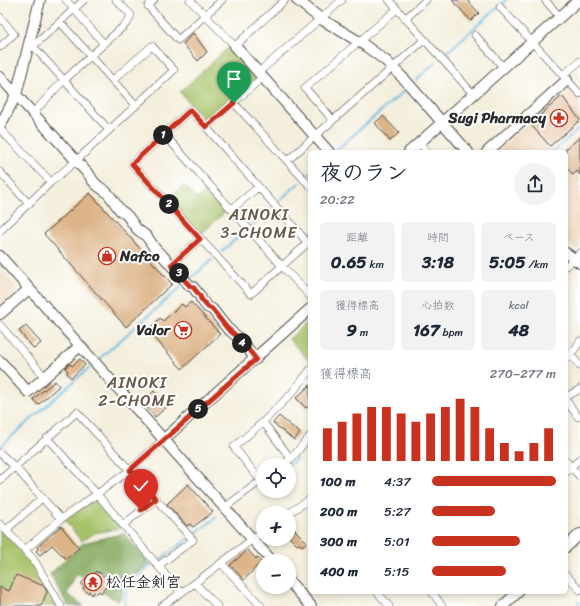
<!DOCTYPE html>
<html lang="ja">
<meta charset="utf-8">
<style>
body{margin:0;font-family:Sriracha,"Klee One",sans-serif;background:#f2f2f3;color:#1f2937;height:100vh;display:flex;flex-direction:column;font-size:15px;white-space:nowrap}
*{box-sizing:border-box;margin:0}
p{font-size:13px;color:#747a83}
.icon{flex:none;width:22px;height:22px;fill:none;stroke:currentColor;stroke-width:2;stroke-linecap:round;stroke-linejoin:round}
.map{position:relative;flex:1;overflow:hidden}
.sheet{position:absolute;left:308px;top:150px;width:260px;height:444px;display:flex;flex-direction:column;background:#fff;border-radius:6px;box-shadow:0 2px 6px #0003}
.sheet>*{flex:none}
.fabs{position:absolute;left:256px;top:458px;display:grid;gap:8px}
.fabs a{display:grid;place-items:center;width:40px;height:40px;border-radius:50%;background:#fff;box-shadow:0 2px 6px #0003;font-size:20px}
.pin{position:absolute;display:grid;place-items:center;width:34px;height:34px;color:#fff;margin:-41px -17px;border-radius:50% 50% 50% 0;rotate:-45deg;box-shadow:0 0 4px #0007}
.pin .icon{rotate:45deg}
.km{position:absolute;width:20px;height:20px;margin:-10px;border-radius:50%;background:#222;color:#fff;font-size:11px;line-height:20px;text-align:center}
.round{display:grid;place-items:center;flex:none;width:42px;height:42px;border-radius:21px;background:#f2f2f3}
.headline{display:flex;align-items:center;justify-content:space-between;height:68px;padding:0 12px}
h1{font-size:22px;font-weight:800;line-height:30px}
.figures{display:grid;grid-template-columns:repeat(3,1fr);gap:6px;height:68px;padding:4px 12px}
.figures div{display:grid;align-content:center;border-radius:6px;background:#f2f2f3;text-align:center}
.figures b{font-size:17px;font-weight:800}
.figures small{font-size:11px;font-weight:400}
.figures p{font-size:11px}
.chart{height:112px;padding:8px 12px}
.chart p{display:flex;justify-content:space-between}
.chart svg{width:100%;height:72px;margin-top:4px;stroke:#c8321e;stroke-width:6}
ul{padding:0 12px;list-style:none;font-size:13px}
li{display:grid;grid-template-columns:64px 48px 1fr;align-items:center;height:30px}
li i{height:10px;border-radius:5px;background:#c8321e}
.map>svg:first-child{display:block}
.built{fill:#eed7bb}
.green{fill:#a7c36a;stroke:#69774a}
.forest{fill:#85a95e;stroke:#586a44}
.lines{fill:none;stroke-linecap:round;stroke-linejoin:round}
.stream{stroke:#67b7e2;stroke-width:2}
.building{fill:#ddb487}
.street-casing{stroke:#494846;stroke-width:8}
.secondary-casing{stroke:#494846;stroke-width:12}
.street{stroke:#fff;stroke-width:7}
.secondary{stroke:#fff;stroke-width:10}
.route-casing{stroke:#fff;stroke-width:8}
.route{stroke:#c8321e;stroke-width:5}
.labels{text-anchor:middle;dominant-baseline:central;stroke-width:4;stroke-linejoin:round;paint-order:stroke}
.poi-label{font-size:15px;font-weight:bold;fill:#2b2b2b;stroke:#fff;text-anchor:end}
.neighbourhood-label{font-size:16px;letter-spacing:1px;fill:#695b4b;stroke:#fff}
</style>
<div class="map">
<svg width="580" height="606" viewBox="0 0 580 606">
<rect width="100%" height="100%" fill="#fff"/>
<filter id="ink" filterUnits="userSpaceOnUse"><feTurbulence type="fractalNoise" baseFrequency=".025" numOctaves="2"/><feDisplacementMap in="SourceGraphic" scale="8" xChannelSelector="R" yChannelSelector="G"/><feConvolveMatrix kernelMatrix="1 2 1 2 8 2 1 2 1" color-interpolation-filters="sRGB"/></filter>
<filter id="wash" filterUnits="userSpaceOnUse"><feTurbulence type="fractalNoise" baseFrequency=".012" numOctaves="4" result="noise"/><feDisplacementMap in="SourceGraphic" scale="16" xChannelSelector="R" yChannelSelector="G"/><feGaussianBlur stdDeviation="0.9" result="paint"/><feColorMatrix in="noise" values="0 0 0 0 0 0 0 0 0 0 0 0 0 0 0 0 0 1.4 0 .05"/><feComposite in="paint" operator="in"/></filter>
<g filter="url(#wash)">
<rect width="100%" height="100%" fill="#f4efdd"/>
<path class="built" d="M567,87H570L580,99V124L553,148L556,152H499V150Z
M580,133V249H576L566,241V152H558Z
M0,269L16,287L17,293L0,308Z"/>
<path class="green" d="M230,46L255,76V79L208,120L203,119L180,92Z
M184,185L197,199L209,189L227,210L200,235L168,199Z
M310,320V362L289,339Z
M96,497L122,528L94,533L81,541L65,520Z
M0,529L35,566L58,606H0Z"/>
<path class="forest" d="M124,533L150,564L123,584L122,596L118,601L102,592L112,582L101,570L86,578L76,575L67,594L84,606H68L50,574L83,543Z"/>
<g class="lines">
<path class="stream" d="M445,54L506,0
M416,80L436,62
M336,150L404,91
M553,152L580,128
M308,175L310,173
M279,201L299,183
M253,224L270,209
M221,252L244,232
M190,279L212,260
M99,359L182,286
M1,446L90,367
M289,465L297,458
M157,562L217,517
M124,606L127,584L153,564
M577,606L580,602"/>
</g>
<g id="blocks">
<path class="building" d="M452,0H467L479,13L471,21Z
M193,33L207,52L198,61L183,44Z
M562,96L580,120L550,146L530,124Z
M383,116L399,133L390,141L375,123Z
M580,137V175L577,171L573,175L566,166V149Z
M90,193L172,284L126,327L44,234Z
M191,302L220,334L182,369L148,330L160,318L163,321L182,304L185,307Z
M26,326L41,343L34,349L19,331Z
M80,359L85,365L71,378L67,373L68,371L65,368L70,364L72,366Z
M55,381L59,386L38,405L33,399Z
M310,385V405L306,408L296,398Z
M154,391L168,406L155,417L142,402Z
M279,416L300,433L294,440L273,423Z
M188,484L213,512L193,527L190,524L187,526L167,504Z
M289,524L307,542L302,546L300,544L297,545L289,537Z
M61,526L79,548L66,559L52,545L40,555L36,551L38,549L37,547Z
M248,550L256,559L257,557L261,562L244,580L230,565Z
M96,571L98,573L99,572L110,582L101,593L99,591L96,594L94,592L92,595L89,591L88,593L83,589L84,587L81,584L89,575L91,577Z
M16,575L44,586L47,592L41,606H0V587L9,591Z"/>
</g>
</g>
<g filter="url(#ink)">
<use href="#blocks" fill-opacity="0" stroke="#494846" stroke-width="1"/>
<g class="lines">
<defs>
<path id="street" d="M66,0L104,44
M154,0L148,6L178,40L222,0
M190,0L235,46L285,0
M389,0L474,95
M545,0L560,17
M500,7L580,94
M0,17L14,34L0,47
M405,19L426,0
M60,22L135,105
M475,35L504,68
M30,46H33L40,40L84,0
M33,46L109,130
M259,72L342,0
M563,75L580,61
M263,77L206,127L308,243
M234,103L310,186
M33,113L61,83L128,22L131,15L116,0
M333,120L305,88L397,9
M0,129L51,182
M164,134L282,266L251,294L132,164L190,110L206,127
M419,143L427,152
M287,161L424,40
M0,172L29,204
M232,209L258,187
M0,231L51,182L76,161L174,70L152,46L113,80
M310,241L282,266L310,296
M171,265L200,239
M566,266L580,253
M0,325L45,377
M570,354L580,366
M566,358L575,349L580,341
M310,370L292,393L263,422L291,459L310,436
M566,397L580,389
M566,400L578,417H580
M163,440L130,470L97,494L181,593
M0,453L15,467L61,519
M580,459L571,467L580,477
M566,461L571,467L566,472
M283,465L291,459
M0,480L77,412L193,540L158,566
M261,481L234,447L263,422
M224,508L263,479
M289,513L310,499
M0,524L34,560L61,606
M123,525L156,499
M6,530L42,498
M25,550L61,519L97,494L47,438
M221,563L261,606
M566,575L580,590
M195,583L217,606
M377,592L389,606
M432,592L442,606
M162,606L195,583L263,531"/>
<path id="secondary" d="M297,0L321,19L363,44L386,61L406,81L468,152
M235,46L329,152
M0,77L90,176C94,184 98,186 105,191C111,195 116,206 121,211C128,214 130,220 134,225C136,230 142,232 146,236C152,242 154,251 162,255L190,286L193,287L200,296L201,299L207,307L212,309L227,328L240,339L256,359
M0,126L16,95L40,0
M409,152L579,0
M487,152L567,80
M566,253L580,263
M0,256L272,561
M0,314L29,289
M0,361L28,392L80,346
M163,440L310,309
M566,547L580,534
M289,581L311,606
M503,606L518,592"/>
</defs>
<use href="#street" class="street-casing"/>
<use href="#secondary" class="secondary-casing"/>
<use href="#street" class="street"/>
<use href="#secondary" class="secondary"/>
</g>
</g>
<g class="lines" filter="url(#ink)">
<defs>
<path id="route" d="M141,510L156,499L130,470L256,359L240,339L227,328L212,309L208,307L201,299L200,296L193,287L190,286L171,265L200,239L132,164L190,110L206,127L234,103"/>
</defs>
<use href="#route" class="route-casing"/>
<use href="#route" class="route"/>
</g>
<defs>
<symbol id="pharmacy-ring" viewBox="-11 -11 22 22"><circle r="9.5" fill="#fff" stroke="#c8321e" stroke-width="1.5"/><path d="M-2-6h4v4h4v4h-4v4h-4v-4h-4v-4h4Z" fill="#c8321e"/></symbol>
<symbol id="shop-ring" viewBox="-11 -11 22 22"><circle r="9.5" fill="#fff" stroke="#c8321e" stroke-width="1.5"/><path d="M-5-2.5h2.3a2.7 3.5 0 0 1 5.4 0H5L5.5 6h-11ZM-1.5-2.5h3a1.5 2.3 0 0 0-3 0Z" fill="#c8321e"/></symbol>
<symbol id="supermarket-ring" viewBox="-11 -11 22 22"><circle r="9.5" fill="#fff" stroke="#c8321e" stroke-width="1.5"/><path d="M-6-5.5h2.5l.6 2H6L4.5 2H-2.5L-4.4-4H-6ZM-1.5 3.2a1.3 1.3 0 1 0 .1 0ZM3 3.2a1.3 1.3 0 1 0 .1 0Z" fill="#c8321e"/></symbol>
<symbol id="temple-ring" viewBox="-11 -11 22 22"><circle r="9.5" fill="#fff" stroke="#c8321e" stroke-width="1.5"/><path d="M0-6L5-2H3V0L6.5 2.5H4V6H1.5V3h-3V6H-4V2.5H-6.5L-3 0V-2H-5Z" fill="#c8321e"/></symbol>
</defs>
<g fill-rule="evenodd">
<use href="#pharmacy-ring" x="549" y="108" width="20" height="20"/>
<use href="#shop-ring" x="97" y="246" width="20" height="20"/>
<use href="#supermarket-ring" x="173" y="320" width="20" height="20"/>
<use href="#temple-ring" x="83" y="572" width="20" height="20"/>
</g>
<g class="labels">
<g class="poi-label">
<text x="546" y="118">Sugi Pharmacy</text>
<text x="120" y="256" text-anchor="start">Nafco</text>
<text x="170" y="330">Valor</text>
<text x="106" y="582" text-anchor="start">松任金剣宮</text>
</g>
<g class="neighbourhood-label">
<text x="259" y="214">AINOKI<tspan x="259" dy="18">3-CHOME</tspan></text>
<text x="137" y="382">AINOKI<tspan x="137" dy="18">2-CHOME</tspan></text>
</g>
</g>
</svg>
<div class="fabs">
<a><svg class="icon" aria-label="locate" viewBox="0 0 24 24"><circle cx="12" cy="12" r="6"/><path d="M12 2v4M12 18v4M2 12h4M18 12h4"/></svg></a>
<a>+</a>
<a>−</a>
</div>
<div class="pin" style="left:234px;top:103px;background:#1e9e55"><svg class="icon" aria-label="arrive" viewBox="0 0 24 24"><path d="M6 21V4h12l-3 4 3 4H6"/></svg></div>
<div class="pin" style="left:141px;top:510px;background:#d93025"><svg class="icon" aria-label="check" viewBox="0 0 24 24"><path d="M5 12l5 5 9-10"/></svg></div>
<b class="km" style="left:163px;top:135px">1</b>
<b class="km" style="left:169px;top:204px">2</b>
<b class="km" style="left:179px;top:273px">3</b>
<b class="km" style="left:242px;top:343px">4</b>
<b class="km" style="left:198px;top:409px">5</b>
<section class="sheet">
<div class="headline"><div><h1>夜のラン</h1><p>20:22</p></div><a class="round"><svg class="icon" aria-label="share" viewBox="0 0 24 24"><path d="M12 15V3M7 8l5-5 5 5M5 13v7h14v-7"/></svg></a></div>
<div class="figures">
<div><p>距離</p><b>0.65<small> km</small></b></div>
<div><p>時間</p><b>3:18</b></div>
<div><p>ペース</p><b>5:05<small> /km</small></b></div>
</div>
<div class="figures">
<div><p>獲得標高</p><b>9<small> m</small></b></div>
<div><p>心拍数</p><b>167<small> bpm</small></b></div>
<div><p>kcal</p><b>48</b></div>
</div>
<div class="chart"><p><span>獲得標高</span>270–277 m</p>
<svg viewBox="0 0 160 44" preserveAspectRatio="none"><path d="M5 44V24M15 44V20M25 44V15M35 44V11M45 44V11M55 44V15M65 44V20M75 44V15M85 44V11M95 44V6M105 44V11M115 44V24M125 44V33M135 44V38M145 44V33M155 44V24"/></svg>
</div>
<ul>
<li><b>100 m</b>4:37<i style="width:100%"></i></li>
<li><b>200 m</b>5:27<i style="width:51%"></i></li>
<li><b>300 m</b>5:01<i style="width:71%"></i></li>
<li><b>400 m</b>5:15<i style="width:60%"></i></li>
</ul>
</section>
</div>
